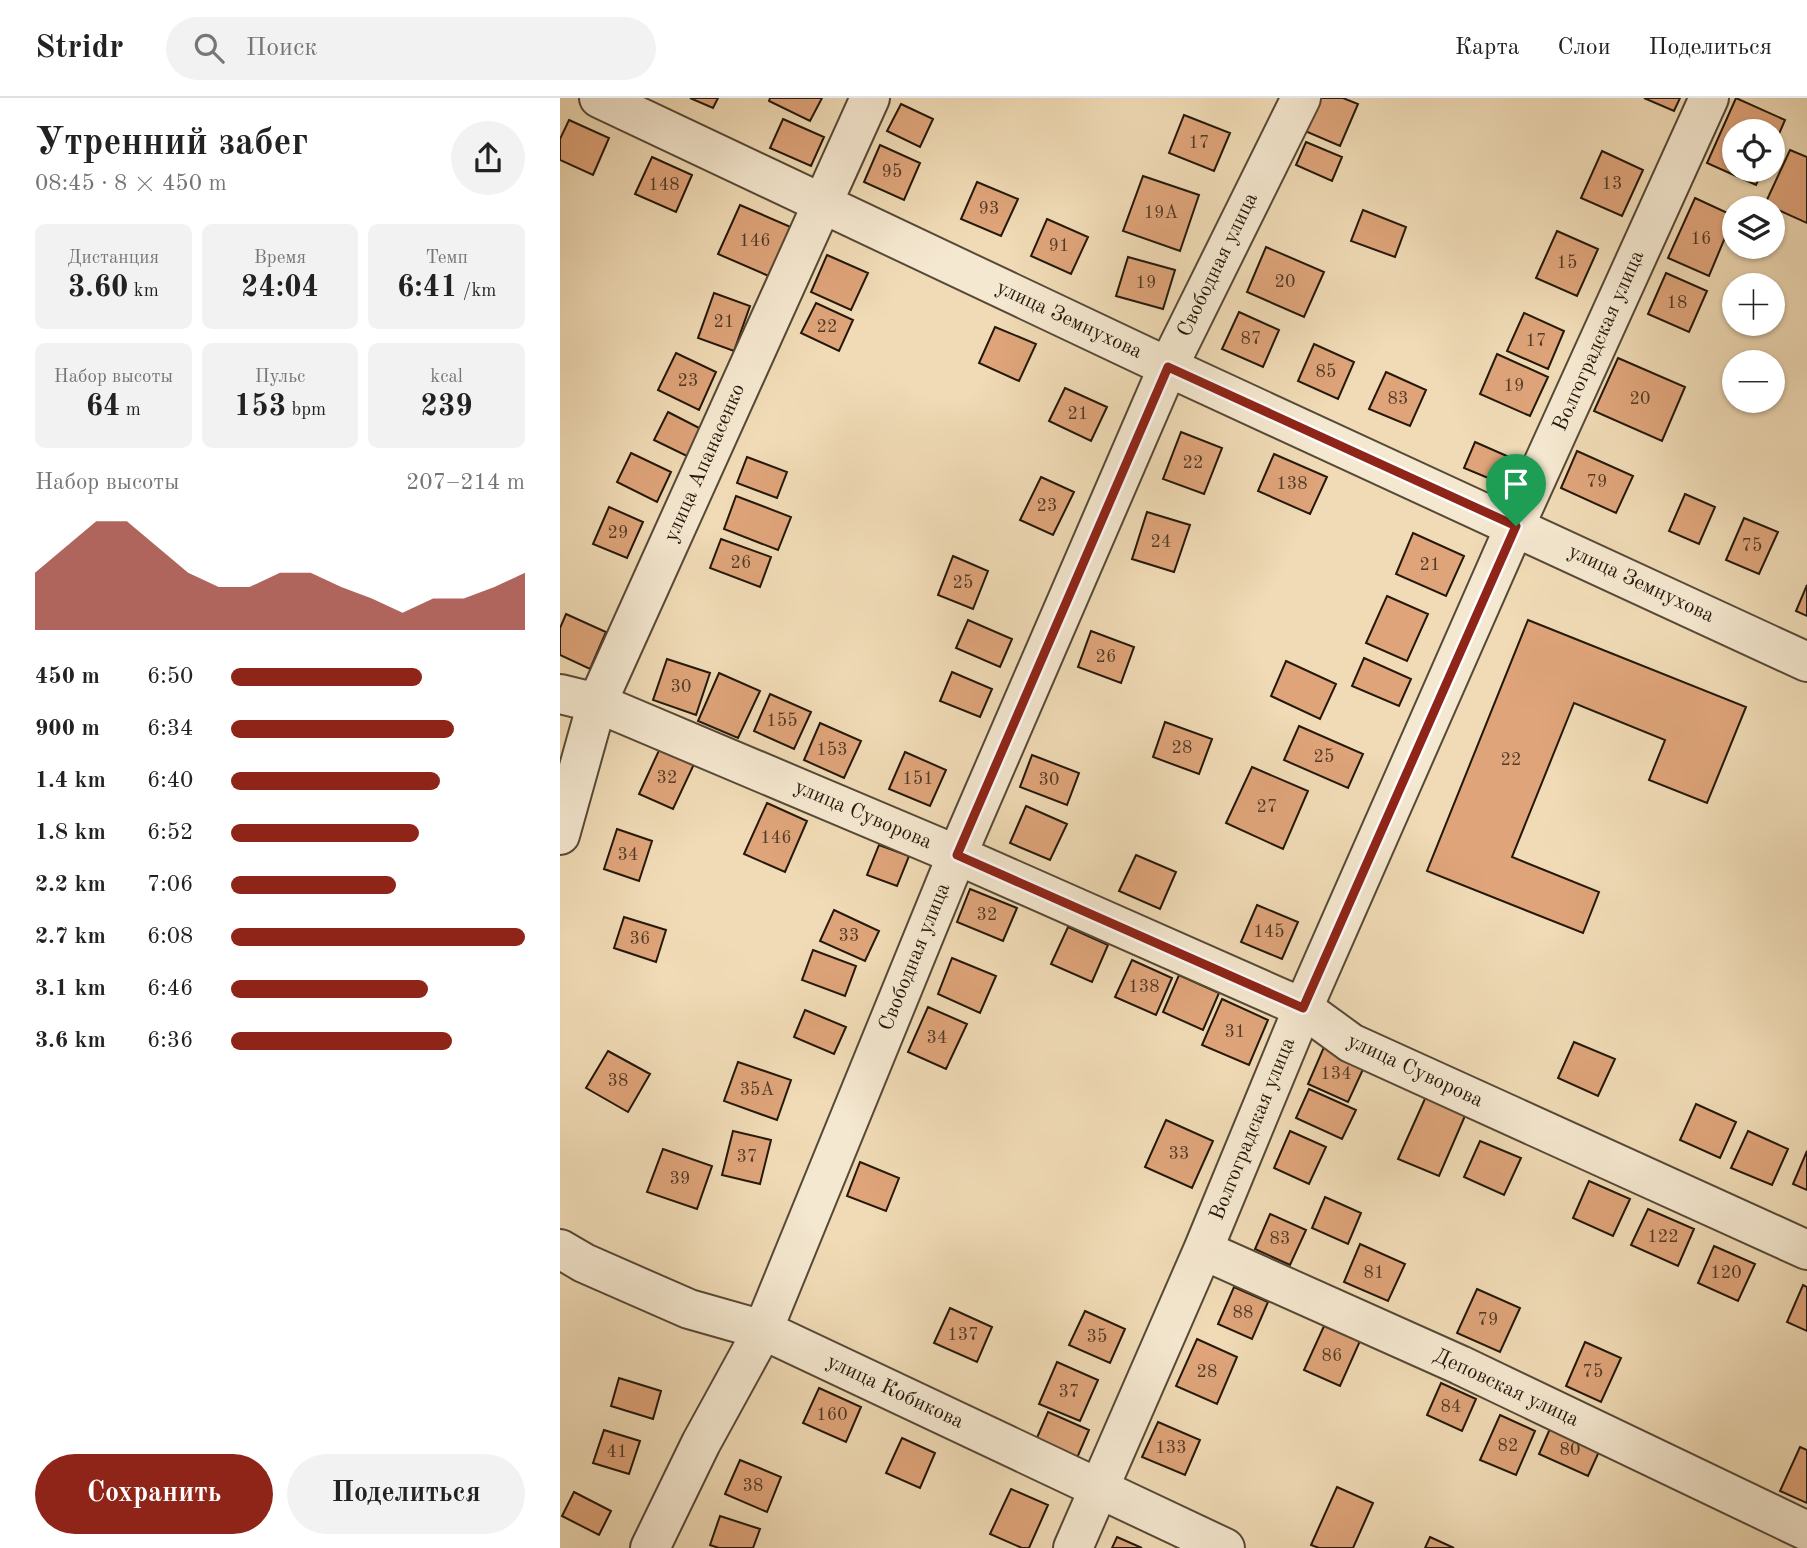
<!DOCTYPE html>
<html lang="ru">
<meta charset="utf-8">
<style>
body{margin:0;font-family:"Old Standard TT",serif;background:#f2f2f2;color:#222;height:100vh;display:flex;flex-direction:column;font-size:26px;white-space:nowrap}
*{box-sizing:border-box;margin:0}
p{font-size:23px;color:#767676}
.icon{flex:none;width:38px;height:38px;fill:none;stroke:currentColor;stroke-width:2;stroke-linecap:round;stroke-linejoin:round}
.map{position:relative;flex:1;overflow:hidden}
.panel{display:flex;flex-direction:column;background:#fff;width:560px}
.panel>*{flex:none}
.tools{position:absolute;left:1162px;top:21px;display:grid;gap:14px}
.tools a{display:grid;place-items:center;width:63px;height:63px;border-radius:50%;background:#fff;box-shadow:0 2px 5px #0004;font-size:35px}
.pin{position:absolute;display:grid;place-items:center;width:60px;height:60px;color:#fff;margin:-72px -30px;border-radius:50% 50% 50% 0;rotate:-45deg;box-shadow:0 0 7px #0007}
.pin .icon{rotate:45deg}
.round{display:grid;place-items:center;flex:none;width:74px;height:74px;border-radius:37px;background:#f2f2f2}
.summary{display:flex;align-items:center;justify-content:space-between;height:119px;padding:0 35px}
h1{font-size:38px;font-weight:600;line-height:52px}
.metrics{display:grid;grid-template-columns:repeat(3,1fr);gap:10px;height:119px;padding:7px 35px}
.metrics div{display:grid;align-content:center;border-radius:10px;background:#f2f2f2;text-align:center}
.metrics b{font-size:30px;font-weight:600}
.metrics small{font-size:19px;font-weight:400}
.metrics p{font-size:19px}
.chart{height:196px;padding:14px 35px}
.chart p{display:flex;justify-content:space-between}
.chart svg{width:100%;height:126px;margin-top:7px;fill:#8f2418;opacity:.7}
.button{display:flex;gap:14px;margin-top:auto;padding:14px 35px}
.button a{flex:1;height:80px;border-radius:42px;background:#8f2418;color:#fff;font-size:28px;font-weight:600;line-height:80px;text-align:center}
.button a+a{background:#f2f2f2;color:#222}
ul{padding:0 35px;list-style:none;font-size:23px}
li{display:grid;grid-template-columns:112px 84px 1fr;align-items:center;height:52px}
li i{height:18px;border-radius:9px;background:#8f2418}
header{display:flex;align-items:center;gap:42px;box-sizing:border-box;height:98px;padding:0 35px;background:#fff;border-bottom:2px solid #e0e0e0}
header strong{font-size:33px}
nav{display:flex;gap:38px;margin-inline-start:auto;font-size:24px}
.search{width:490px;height:63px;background:#f2f2f2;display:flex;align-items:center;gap:18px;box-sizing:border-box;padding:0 24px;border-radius:38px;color:#767676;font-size:26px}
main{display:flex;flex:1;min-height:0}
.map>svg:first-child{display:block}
.building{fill:#dfa47a;stroke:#23180b;stroke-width:2}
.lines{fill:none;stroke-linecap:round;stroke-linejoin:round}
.minor-casing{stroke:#564936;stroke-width:42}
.minor{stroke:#f5e8d0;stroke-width:38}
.route-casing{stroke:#fff;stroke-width:14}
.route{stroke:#8f2418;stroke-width:9}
.labels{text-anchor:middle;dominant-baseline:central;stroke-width:7;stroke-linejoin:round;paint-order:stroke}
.number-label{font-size:18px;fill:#523b27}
.street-label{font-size:21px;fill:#23180b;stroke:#f5e8d0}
</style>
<header>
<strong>Stridr</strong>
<div class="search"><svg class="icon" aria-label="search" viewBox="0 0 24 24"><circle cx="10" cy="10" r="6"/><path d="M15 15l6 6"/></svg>Поиск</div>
<nav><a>Карта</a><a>Слои</a><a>Поделиться</a></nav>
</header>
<main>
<section class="panel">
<div class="summary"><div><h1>Утренний забег</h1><p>08:45 · 8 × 450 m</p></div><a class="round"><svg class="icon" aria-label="share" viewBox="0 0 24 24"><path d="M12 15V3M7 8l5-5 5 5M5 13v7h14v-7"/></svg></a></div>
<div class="metrics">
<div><p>Дистанция</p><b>3.60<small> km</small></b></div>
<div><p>Время</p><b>24:04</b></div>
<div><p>Темп</p><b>6:41<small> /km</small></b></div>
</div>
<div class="metrics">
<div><p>Набор высоты</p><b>64<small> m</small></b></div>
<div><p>Пульс</p><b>153<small> bpm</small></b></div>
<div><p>kcal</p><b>239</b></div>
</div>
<div class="chart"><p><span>Набор высоты</span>207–214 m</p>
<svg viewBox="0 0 160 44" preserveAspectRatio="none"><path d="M0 44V24L10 15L20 6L30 6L40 15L50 24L60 29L70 29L80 24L90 24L100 29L110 33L120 38L130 33L140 33L150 29L160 24V44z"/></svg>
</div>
<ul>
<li><b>450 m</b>6:50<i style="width:65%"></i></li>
<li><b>900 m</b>6:34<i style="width:76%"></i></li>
<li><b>1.4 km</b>6:40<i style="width:71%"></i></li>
<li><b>1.8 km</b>6:52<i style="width:64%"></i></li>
<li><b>2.2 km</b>7:06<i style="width:56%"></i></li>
<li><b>2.7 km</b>6:08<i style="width:100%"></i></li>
<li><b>3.1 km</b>6:46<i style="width:67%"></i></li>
<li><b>3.6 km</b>6:36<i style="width:75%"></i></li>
</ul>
<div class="button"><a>Сохранить</a><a>Поделиться</a></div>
</section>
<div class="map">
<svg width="1247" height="1450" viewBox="0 0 1247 1450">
<rect width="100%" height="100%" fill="#f0dbb6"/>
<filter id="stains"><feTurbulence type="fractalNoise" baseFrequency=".00286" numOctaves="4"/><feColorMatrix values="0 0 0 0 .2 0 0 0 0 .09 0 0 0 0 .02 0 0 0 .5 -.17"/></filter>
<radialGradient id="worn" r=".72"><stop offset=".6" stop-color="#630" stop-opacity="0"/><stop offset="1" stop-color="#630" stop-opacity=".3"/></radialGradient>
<path class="building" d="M130,0H158L153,10Z
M210,0H262L250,23L209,3Z
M751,0H783L798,6L780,48L738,30Z
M1084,0H1120L1114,13Z
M1176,0L1225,22L1213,50V33H1174V72H1203L1196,87L1147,65Z
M341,6L373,21L360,49L327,33Z
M624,17L670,35L654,73L609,55Z
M223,21L264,39L251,68L210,50Z
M9,22L49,40L33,77L0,62V41Z
M746,44L782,59L772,83L736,67Z
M320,47L360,65L344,102L304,84Z
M1230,52L1247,59V125L1205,106Z
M1042,53L1083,72L1062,118L1021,100Z
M92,59L132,77L116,114L75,96Z
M583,78L639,97L620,153L563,133Z
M417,84L458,101L441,138L401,121Z
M1135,100L1174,118L1149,178L1108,160Z
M180,107L233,130L211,179L158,156Z
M803,112L846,129L835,159L791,143Z
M487,121L528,139L511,176L471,158Z
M997,133L1038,151L1017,198L976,180Z
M706,149L764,174L744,219L687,194Z
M267,157L308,175L291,212L251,194Z
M568,159L615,172L603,211L556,198Z
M1106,175L1147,193L1129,234L1088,216Z
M154,195L190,208L174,253L138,240Z
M256,205L293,222L279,253L241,235Z
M679,214L719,232L703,269L662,251Z
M964,215L1004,233L988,271L947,253Z
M435,229L476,246L459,283L419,265Z
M754,246L794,264L778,301L738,283Z
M116,255L156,274L139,312L98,292Z
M937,256L988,279L970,318L920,296Z
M1058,260L1125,289L1102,343L1034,313Z
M826,274L866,292L850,328L809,311Z
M505,290L547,309L531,343L489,323Z
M108,314L147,334L133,361L94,342Z
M621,334L662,350L644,396L603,381Z
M915,344L956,362L945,387L904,370Z
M1017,353L1073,378L1056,415L1001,390Z
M71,355L111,374L97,404L57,384Z
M714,356L767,379L750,416L698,393Z
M187,359L227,374L217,400L177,385Z
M481,379L514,394L493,437L460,422Z
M1125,396L1155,409L1139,446L1109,433Z
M176,398L231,419L218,452L164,431Z
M49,409L83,424L67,460L33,446Z
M587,414L630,427L614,474L572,461Z
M1184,420L1218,434L1199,476L1166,462Z
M853,435L904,458L886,498L836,476Z
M161,441L211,459L200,489L150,470Z
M393,458L428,473L413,511L378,497Z
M1247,487V518L1236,513Z
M827,498L868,516L847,563L806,545Z
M6,516L46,534L30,571L0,557V530Z
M408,522L452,541L440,569L396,550Z
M968,522L1186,609L1147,705L1089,682L1105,642L1014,605L952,759L1039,794L1023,835L867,773Z
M531,533L574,549L561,585L518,569Z
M804,560L851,581L839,608L792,588Z
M107,561L150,575L136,617L93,602Z
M726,563L776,586L760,621L711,598Z
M392,574L432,591L420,619L380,603Z
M159,575L200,593L178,640L138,623Z
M210,596L251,614L234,651L194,633Z
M605,624L652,641L639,676L593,659Z
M260,625L301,643L284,680L244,662Z
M739,628L803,656L788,690L724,662Z
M101,648L135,664L113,711L79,696Z
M345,654L386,672L370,708L329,691Z
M472,657L519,675L507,707L460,689Z
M692,669L748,693L723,751L666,725Z
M207,705L247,723L225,774L184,756Z
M466,708L507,726L490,762L450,745Z
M57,731L92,743L79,783L44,771Z
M319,747L349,758L337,788L307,777Z
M576,757L616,774L600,811L559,793Z
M410,791L457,810L443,843L397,824Z
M697,807L738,824L722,861L681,844Z
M274,812L319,833L305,863L260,843Z
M64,819L106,832L96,864L54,850Z
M508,829L548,847L532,884L491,866Z
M253,852L296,868L285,898L242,882Z
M392,860L436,878L420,915L378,896Z
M572,862L612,880L596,917L555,899Z
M619,877L659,895L643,932L603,914Z
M662,901L708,922L689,967L642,947Z
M368,909L407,926L386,971L348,954Z
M245,912L286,929L274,956L234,939Z
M1014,944L1055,961L1038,998L998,980Z
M764,949L805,967L788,1004L748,986Z
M48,953L90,976L68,1014L26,990Z
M178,964L231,982L217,1022L164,1003Z
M749,991L796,1012L782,1041L736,1020Z
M868,994L908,1011L879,1078L838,1061Z
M1136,1006L1176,1024L1160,1060L1120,1042Z
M606,1022L653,1043L632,1090L585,1069Z
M173,1033L211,1042L200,1086L162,1077Z
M730,1033L766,1049L749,1086L714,1070Z
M1188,1033L1228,1051L1212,1087L1171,1070Z
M920,1043L961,1060L944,1097L904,1079Z
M103,1051L152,1068L137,1111L87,1094Z
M1247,1053V1092L1233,1086Z
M300,1064L339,1080L326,1113L287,1098Z
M1029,1083L1070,1101L1053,1138L1013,1120Z
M765,1099L801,1115L788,1146L752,1130Z
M1088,1111L1134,1131L1118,1168L1071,1147Z
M710,1116L746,1132L730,1167L695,1151Z
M800,1146L845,1166L828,1203L784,1184Z
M1154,1148L1195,1166L1178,1203L1138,1185Z
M1243,1187L1247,1189V1233L1227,1224Z
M674,1189L708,1204L692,1241L658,1226Z
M917,1191L960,1210L940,1254L897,1235Z
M390,1210L432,1229L417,1264L374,1245Z
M525,1213L565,1231L550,1265L509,1247Z
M764,1228L800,1243L780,1288L744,1272Z
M637,1241L677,1259L657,1306L616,1288Z
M1025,1244L1061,1260L1041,1304L1006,1288Z
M497,1264L538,1282L520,1323L479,1306Z
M59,1280L101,1293L93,1321L51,1308Z
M881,1285L916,1301L902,1333L867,1317Z
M259,1290L301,1309L286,1344L243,1325Z
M488,1314L529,1332L517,1360L476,1342Z
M940,1317L975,1333L956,1377L920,1362Z
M598,1324L640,1342L625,1377L582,1359Z
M992,1326L1042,1347L1028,1378L979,1356Z
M44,1332L80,1343L69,1376L33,1365Z
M342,1340L375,1355L360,1390L326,1375Z
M1240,1349L1247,1352V1405L1220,1393Z
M180,1362L221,1379L207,1414L165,1396Z
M777,1389L813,1405L793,1450H759L751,1447Z
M451,1391L488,1407L469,1450H462L430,1436Z
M14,1394L51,1413L39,1437L2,1418Z
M160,1418L200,1431L193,1450H159L150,1447Z
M557,1439L582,1450H552Z
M870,1439L894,1450H865Z"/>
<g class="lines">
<defs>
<path id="minor" d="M39,0L608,269L1247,564
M0,596L37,605L397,757L743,910L791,945L1247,1152
M0,737L37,605L310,0
M0,1151L24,1165L129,1211L203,1232L665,1450
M643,1152L900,1267L1247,1433
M90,1450L141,1345L203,1232L397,757L608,269L741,0
M513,1450L643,1152L743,910L955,428L1149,0"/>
</defs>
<use href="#minor" class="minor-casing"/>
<use href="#minor" class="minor"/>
</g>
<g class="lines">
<defs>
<path id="route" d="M608,269L956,428L743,910L397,757Z"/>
</defs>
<use href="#route" class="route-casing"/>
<use href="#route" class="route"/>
</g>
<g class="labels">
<g class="number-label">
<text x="639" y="45">17</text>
<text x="332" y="74">95</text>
<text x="1052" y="86">13</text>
<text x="104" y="87">148</text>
<text x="429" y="111">93</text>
<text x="601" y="115">19А</text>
<text x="1141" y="141">16</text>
<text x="195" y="143">146</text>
<text x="499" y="148">91</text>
<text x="1007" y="165">15</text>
<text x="725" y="184">20</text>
<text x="586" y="185">19</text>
<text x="1117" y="205">18</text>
<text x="164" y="224">21</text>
<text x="267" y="229">22</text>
<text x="691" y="241">87</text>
<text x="976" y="243">17</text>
<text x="766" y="274">85</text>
<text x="128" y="283">23</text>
<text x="954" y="288">19</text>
<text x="838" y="301">83</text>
<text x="1080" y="301">20</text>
<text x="518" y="316">21</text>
<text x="633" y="365">22</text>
<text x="1037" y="384">79</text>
<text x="732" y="386">138</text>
<text x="487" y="408">23</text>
<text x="58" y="435">29</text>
<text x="601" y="444">24</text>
<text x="1192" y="448">75</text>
<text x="181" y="465">26</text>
<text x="870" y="467">21</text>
<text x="403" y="485">25</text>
<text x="546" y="559">26</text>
<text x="121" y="589">30</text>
<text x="222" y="623">155</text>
<text x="622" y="650">28</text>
<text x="272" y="652">153</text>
<text x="764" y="659">25</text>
<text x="951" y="662">22</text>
<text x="107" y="680">32</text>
<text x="358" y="681">151</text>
<text x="489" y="682">30</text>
<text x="707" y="709">27</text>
<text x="216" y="740">146</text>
<text x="68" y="757">34</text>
<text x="427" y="817">32</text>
<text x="709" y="834">145</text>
<text x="289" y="838">33</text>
<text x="80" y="841">36</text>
<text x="584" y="889">138</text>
<text x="675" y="934">31</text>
<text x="377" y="940">34</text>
<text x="776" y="976">134</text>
<text x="58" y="983">38</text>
<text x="197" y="992">35А</text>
<text x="619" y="1056">33</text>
<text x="187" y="1059">37</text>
<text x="120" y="1081">39</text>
<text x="1103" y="1139">122</text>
<text x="720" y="1141">83</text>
<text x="814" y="1175">81</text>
<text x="1166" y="1175">120</text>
<text x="683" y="1215">88</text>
<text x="928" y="1222">79</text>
<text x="403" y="1237">137</text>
<text x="537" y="1239">35</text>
<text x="772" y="1258">86</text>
<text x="647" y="1274">28</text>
<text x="1033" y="1274">75</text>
<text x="509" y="1294">37</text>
<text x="891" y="1309">84</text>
<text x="272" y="1317">160</text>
<text x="948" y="1348">82</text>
<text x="611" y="1350">133</text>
<text x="1010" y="1352">80</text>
<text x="57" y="1354">41</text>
<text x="193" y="1388">38</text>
</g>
<g class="street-label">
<text transform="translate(658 167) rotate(-64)">Свободная улица</text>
<text transform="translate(509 222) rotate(25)">улица Земнухова</text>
<text transform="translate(1039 243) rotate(-66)">Волгоградская улица</text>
<text transform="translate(145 365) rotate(-66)">улица Апанасенко</text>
<text transform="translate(1081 486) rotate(25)">улица Земнухова</text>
<text transform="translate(303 717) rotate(23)">улица Суворова</text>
<text transform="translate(355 859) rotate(-68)">Свободная улица</text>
<text transform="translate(855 973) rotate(25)">улица Суворова</text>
<text transform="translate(693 1031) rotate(-68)">Волгоградская улица</text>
<text transform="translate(946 1290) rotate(25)">Деповская улица</text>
<text transform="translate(335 1294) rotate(25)">улица Кобикова</text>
</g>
</g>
<rect width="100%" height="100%" filter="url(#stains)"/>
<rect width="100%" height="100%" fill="url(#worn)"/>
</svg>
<div class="tools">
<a><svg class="icon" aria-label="locate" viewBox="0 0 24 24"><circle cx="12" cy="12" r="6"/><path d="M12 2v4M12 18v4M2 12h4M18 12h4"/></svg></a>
<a><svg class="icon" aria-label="layers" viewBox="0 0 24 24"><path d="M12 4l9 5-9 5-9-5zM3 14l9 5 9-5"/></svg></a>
<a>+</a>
<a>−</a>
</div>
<div class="pin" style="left:956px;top:428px;background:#1e9e55"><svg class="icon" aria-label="arrive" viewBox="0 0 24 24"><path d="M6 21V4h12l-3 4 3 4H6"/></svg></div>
</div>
</main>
